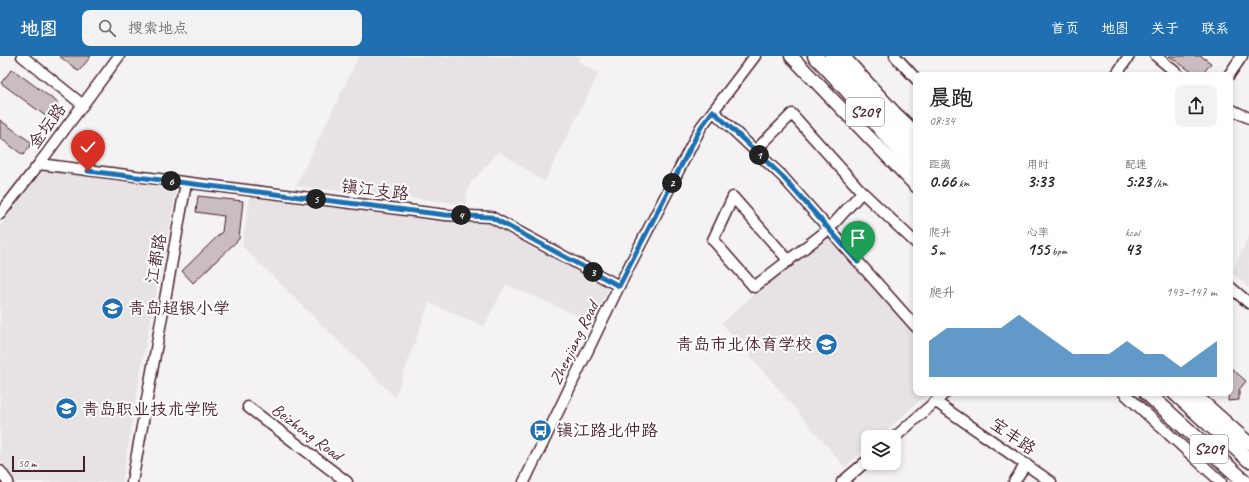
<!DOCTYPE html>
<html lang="zh">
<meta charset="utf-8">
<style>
body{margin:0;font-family:Caveat,"LXGW WenKai TC",sans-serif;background:#f2f2f2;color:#222;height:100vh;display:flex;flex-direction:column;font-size:15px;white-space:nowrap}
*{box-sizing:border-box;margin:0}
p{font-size:13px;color:#767676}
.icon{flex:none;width:22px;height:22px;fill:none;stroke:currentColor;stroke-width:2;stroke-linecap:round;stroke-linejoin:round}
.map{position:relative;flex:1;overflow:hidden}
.details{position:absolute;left:913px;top:16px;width:320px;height:324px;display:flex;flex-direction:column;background:#fff;border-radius:8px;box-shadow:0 2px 6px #0003}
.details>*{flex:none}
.tools{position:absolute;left:861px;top:374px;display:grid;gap:8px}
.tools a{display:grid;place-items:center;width:40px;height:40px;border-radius:8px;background:#fff;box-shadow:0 2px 6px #0003;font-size:20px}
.scale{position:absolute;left:12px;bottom:10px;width:73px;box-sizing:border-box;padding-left:4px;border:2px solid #4a1f2b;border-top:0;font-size:11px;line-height:14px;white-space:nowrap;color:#4a1f2b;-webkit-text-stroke:3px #fff;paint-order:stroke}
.pin{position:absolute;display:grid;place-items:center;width:34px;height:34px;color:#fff;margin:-41px -17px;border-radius:50% 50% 50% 0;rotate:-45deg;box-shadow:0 0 4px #0007}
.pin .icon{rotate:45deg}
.km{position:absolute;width:20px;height:20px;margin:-10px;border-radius:50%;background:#222;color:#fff;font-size:11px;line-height:20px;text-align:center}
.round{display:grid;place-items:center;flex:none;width:42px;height:42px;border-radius:8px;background:#f2f2f2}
.overview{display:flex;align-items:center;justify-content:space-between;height:68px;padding:0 16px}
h1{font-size:22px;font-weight:700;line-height:30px}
.stats{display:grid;grid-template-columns:repeat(3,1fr);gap:6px;height:68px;padding:4px 16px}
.stats div{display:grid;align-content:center}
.stats b{font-size:17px;font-weight:700}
.stats small{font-size:11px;font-weight:400}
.stats p{font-size:11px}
.chart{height:112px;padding:8px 16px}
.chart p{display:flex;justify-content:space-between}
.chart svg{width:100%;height:72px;margin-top:4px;fill:#1f6fb2;opacity:.7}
header{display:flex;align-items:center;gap:24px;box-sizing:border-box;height:56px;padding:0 20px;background:#1f6fb2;color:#fff}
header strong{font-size:19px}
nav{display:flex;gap:22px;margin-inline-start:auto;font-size:14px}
.search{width:280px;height:36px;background:#f2f2f2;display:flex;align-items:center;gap:10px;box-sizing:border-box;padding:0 14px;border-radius:8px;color:#767676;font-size:15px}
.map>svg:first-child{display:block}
.built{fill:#e7e2e3}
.building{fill:#cabdc1;stroke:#4a1f2b}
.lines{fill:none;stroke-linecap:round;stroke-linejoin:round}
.minor-casing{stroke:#4a1f2b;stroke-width:13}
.major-casing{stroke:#4a1f2b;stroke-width:15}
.highway-casing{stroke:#4a1f2b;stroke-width:17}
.minor{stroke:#fff;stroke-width:10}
.major{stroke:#fff;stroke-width:12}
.highway{stroke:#fff;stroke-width:14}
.route-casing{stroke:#fff;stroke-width:8}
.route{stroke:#1f6fb2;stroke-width:5}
.labels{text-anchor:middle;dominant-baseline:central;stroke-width:4;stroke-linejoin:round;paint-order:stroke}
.shield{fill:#fff;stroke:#80626b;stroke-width:1}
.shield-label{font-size:16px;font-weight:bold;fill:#4a1f2b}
.street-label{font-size:17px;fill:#4a1f2b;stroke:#fff}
.poi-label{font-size:17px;fill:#4a1f2b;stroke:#fff;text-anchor:start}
</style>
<header>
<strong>地图</strong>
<div class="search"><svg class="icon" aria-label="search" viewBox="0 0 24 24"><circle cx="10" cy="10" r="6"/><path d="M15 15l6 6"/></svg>搜索地点</div>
<nav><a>首页</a><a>地图</a><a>关于</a><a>联系</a></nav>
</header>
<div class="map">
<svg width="1249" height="426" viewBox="0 0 1249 426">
<rect width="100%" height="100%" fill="#f4f2f2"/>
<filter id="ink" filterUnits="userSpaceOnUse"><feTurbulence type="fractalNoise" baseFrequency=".025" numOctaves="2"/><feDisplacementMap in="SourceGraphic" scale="8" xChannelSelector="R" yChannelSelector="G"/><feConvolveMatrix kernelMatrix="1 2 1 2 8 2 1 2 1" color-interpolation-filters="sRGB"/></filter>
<g filter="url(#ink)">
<path class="built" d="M359,0H581L578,6L599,17L544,126L499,95L469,129L465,148L296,130Z
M43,115L177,133L143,302L122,426H15L0,405V170Z
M250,141L489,167L609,231L592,266L506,228L484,270L429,247L395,341L242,190Z
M829,171L916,269V337H928L879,381H868V390L845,411L722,267Z
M1249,179V232L1232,217Z"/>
<path class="building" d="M59,0H91L79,15Z
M1169,0H1201L1211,7L1202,19H1196Z
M12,13L58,47L47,61L1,27Z
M0,64L32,87L23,99L0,82Z
M198,140L243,145L239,183L193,227L182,215L222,176L224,160L196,156Z
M1230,311L1246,325L1239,334V344L1228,345Z"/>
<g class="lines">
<defs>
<path id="minor" d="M22,0L83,49
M895,0L916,23
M1156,0L1179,19
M1116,19L1129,0
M1229,19L1242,0
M1230,53L1249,62
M713,55L782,120L916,271
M755,95L792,58L862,136L916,187
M39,108L446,159L491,161L619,230
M0,158L39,108L119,0
M789,205L733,141L713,184L754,231L829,173L862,136
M1230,231L1249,247
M1124,337L1221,426
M936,346L1051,426
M248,351L347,426
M894,382L945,337
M0,415L8,426
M132,426L186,127
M524,426L619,230L701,71L755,0
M842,426L868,404
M1014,426L1026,408"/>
<path id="major" d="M791,0L916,130
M843,0L895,57L916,77
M1193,337L1249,387"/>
<path id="highway" d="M815,0C851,35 881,76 916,112
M832,0L846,13L916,95
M1147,337L1245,426
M1175,337L1249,404"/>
</defs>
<use href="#minor" class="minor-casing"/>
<use href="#major" class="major-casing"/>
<use href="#highway" class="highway-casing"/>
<use href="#minor" class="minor"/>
<use href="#major" class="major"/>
<use href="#highway" class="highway"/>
</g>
</g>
<g class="lines" filter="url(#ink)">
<defs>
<path id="route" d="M88,115L446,159L491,161L619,230L701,71L713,55L782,120L858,206"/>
</defs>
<use href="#route" class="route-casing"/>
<use href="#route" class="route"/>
</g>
<defs>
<symbol id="school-disc" viewBox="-11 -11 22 22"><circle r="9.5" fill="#1f6fb2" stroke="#fff"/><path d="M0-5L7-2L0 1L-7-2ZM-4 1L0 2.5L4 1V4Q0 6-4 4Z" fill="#fff"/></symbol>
<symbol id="bus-disc" viewBox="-11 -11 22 22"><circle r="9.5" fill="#1f6fb2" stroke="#fff"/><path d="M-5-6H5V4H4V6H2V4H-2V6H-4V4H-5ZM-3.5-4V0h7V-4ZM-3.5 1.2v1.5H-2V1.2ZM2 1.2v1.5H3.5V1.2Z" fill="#fff"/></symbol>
</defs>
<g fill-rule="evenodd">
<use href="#school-disc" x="100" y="240" width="25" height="25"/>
<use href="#school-disc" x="814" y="276" width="25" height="25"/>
<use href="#school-disc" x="54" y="340" width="25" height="25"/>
<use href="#bus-disc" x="528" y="362" width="25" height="25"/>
</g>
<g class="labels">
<g class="shield">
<rect x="846" y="42" width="38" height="28" rx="3"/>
<rect x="1190" y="379" width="38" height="28" rx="3"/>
</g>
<g class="shield-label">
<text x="865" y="56">S209</text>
<text x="1209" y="393">S209</text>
</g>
<g class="street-label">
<text transform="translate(47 70) rotate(-54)">金坛路</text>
<text transform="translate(375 134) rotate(7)">镇江支路</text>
<text transform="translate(156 203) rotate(-80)">江都路</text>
<text transform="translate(574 287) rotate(-64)">Zhenjiang Road</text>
<text transform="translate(307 376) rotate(37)">Beizhong Road</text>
<text transform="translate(1013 380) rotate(35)">宝丰路</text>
</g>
<g class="poi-label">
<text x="128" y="252">青岛超银小学</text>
<text x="812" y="288" text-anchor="end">青岛市北体育学校</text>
<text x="82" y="353">青岛职业技术学院</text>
<text x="556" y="374">镇江路北仲路</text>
</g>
</g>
</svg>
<div class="tools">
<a><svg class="icon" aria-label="layers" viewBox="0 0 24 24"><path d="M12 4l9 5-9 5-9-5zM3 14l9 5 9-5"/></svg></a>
</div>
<div class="scale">50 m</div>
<div class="pin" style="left:858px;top:206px;background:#1e9e55"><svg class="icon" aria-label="arrive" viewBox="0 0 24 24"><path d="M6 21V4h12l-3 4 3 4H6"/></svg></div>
<div class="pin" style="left:88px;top:115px;background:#d93025"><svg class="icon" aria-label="check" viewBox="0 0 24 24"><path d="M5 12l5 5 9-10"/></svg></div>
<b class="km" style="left:759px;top:99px">1</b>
<b class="km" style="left:672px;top:127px">2</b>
<b class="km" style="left:593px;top:216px">3</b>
<b class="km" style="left:461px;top:159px">4</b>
<b class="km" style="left:316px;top:143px">5</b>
<b class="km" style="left:171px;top:125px">6</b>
<section class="details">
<div class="overview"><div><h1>晨跑</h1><p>08:34</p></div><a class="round"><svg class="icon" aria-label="share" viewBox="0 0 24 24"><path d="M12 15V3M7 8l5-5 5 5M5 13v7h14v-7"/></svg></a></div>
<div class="stats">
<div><p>距离</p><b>0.66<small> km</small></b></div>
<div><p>用时</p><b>3:33</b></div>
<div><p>配速</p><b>5:23<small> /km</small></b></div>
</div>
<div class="stats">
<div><p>爬升</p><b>5<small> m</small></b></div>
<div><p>心率</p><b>155<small> bpm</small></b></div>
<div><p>kcal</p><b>43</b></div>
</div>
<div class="chart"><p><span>爬升</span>143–147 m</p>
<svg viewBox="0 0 160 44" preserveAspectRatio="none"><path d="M0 44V22L10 14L20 14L30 14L40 14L50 6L60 14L70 22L80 30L90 30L100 30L110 22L120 30L130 30L140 38L150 30L160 22V44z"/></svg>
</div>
</section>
</div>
